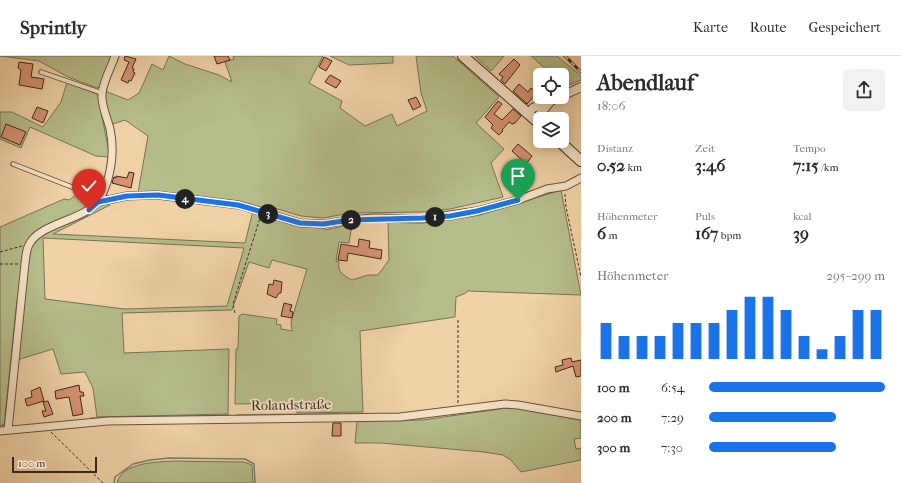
<!DOCTYPE html>
<html lang="de">
<meta charset="utf-8">
<style>
body{margin:0;font-family:"IM FELL French Canon",serif;background:#f2f2f3;color:#2b2b33;height:100vh;display:flex;flex-direction:column;font-size:15px;white-space:nowrap}
*{box-sizing:border-box;margin:0}
p{font-size:13px;color:#7c7c81}
.icon{flex:none;width:22px;height:22px;fill:none;stroke:currentColor;stroke-width:2;stroke-linecap:round;stroke-linejoin:round}
.map{position:relative;flex:1;overflow:hidden}
.details{display:flex;flex-direction:column;background:#fff;width:320px}
.details>*{flex:none}
.tools{position:absolute;left:533px;top:12px;display:grid;gap:8px}
.tools a{display:grid;place-items:center;width:36px;height:36px;border-radius:6px;background:#fff;box-shadow:0 2px 10px #0003;font-size:20px}
.scale{position:absolute;left:12px;bottom:10px;width:85px;box-sizing:border-box;padding-left:4px;border:2px solid #3d271e;border-top:0;font-size:11px;line-height:14px;white-space:nowrap;color:#3d271e;-webkit-text-stroke:3px #f5e2c5;paint-order:stroke}
.pin{position:absolute;display:grid;place-items:center;width:34px;height:34px;color:#fff;margin:-41px -17px;border-radius:50% 50% 50% 0;rotate:-45deg;box-shadow:0 0 4px #0007}
.pin .icon{rotate:45deg}
.km{position:absolute;width:20px;height:20px;margin:-10px;border-radius:50%;background:#222;color:#fff;font-size:11px;line-height:20px;text-align:center}
.round{display:grid;place-items:center;flex:none;width:42px;height:42px;border-radius:6px;background:#f2f2f3}
.headline{display:flex;align-items:center;justify-content:space-between;height:68px;padding:0 16px}
h1{font-size:22px;font-weight:700;line-height:30px}
.metrics{display:grid;grid-template-columns:repeat(3,1fr);gap:6px;height:68px;padding:4px 16px}
.metrics div{display:grid;align-content:center}
.metrics b{font-size:17px;font-weight:700}
.metrics small{font-size:11px;font-weight:400}
.metrics p{font-size:11px}
.chart{height:112px;padding:8px 16px}
.chart p{display:flex;justify-content:space-between}
.chart svg{width:100%;height:72px;margin-top:4px;stroke:#1a73e8;stroke-width:6}
ul{padding:0 16px;list-style:none;font-size:13px}
li{display:grid;grid-template-columns:64px 48px 1fr;align-items:center;height:30px}
li i{height:10px;border-radius:5px;background:#1a73e8}
header{display:flex;align-items:center;gap:24px;box-sizing:border-box;height:56px;padding:0 20px;background:#fff;border-bottom:1px solid #e1e1e2}
header strong{font-size:19px}
nav{display:flex;gap:22px;margin-inline-start:auto;font-size:14px}
main{display:flex;flex:1;min-height:0}
.map>svg:first-child{display:block}
.green{fill:#b5bd8a;stroke:#797254;fill-rule:evenodd}
.lines{fill:none;stroke-linecap:round;stroke-linejoin:round}
.stream{stroke:#757d72;stroke-width:1.5}
.building{fill:#d79370;stroke:#3d271e}
.service-casing{stroke:#6a5240;stroke-width:5.5}
.minor-casing{stroke:#6a5240;stroke-width:9}
.tertiary-casing{stroke:#6a5240;stroke-width:10}
.secondary-casing{stroke:#3d271e;stroke-width:12}
.path{stroke:#3d271e;stroke-width:1;stroke-dasharray:3 2;stroke-linecap:butt}
.service{stroke:#f5e2c5;stroke-width:3.5}
.minor{stroke:#f5e2c5;stroke-width:7}
.tertiary{stroke:#f5e2c5;stroke-width:8}
.secondary{stroke:#f5e2c5;stroke-width:10}
.rail-casing{stroke:#3d271e;stroke-width:3}
.rail{stroke:#f5e2c5;stroke-width:1.5;stroke-dasharray:4.5;stroke-linecap:butt}
.route-casing{stroke:#fff;stroke-width:8}
.route{stroke:#1a73e8;stroke-width:5}
.labels{text-anchor:middle;dominant-baseline:central;stroke-width:3.5;stroke-linejoin:round;paint-order:stroke}
.street-label{font-size:14px;fill:#3d271e;stroke:#f5e2c5}
</style>
<header>
<strong>Sprintly</strong>
<nav><a>Karte</a><a>Route</a><a>Gespeichert</a></nav>
</header>
<main>
<div class="map">
<svg width="581" height="427" viewBox="0 0 581 427">
<rect width="100%" height="100%" fill="#f0d2a6"/>
<filter id="stains"><feTurbulence type="fractalNoise" baseFrequency=".005" numOctaves="4"/><feColorMatrix values="0 0 0 0 .2 0 0 0 0 .09 0 0 0 0 .02 0 0 0 .5 -.17"/></filter>
<radialGradient id="worn" r=".72"><stop offset=".6" stop-color="#630" stop-opacity="0"/><stop offset="1" stop-color="#630" stop-opacity=".3"/></radialGradient>
<path class="green" d="M0,0H112L101,30L97,32L68,21L39,5Z
M169,0L185,8L219,19L232,26L225,6L234,3L233,0H323L309,27L342,45L340,52L365,70L392,58L397,70L427,55L421,37L416,0H453L499,41L476,67L504,93L491,107L503,141L450,153L422,156L350,157L323,162L301,160L271,151L261,152L138,137L148,80L125,64L110,69L105,50V35L128,44L139,37L152,8L163,14Z
M330,0H393V7L349,9Z
M475,0H504L491,15Z
M531,0H557L581,20V24L562,32V19H543V17L546,13Z
M67,26L99,39L100,51L110,101L96,100L30,71L21,92L0,83V56H12L43,71L61,46Z
M561,134L581,239L467,235L466,237L456,241L455,261L360,275L363,356L297,357L296,347L235,348L236,293H238L239,260L242,258L277,263L276,268L281,269V273L292,275L291,266L307,213L272,204L269,212L249,206L232,254L122,257L124,297L229,293L228,358L97,361L93,332L85,316L61,318L53,293L17,304L23,245L17,244L4,370H0V171L64,143L69,144L79,137L96,144V150L108,146L110,149L53,178L245,187L253,155L302,171L325,172V174L352,168L349,187L339,186L336,205L339,206C337,216 344,220 352,224L368,219H378L389,204L388,166L451,164L480,159ZM43,182L244,192L227,250L124,253L45,243Z
M506,352H518L581,364V382L574,383L576,393L581,392V404L521,416L511,404L503,399L484,396L381,387H355L357,365L423,364Z
M174,405L244,406L252,409L253,427H117C122,406 157,406 174,405Z"/>
<g class="lines">
<path class="stream" d="M237,359L338,358
M155,361L229,359
M91,362H101
M0,371L5,367
M114,427L115,421L133,408L150,404L169,402L245,403L254,408L255,427"/>
</g>
<path class="building" d="M125,0L136,3L132,12L134,13L133,16L135,17L131,25L129,24L128,27L121,24L129,6L124,4Z
M214,0H228L230,4L217,8Z
M324,1L332,5L326,15L319,11Z
M514,3L520,9L505,28L501,24L503,21L499,18Z
M19,6L33,8L31,21L44,23L42,33L19,29L21,14L18,12Z
M330,19L341,25L336,32L325,26Z
M519,28L528,36L531,32L537,37L527,48L513,35Z
M416,41L421,50L413,54L408,44Z
M498,45L502,48L494,58L502,64L513,53L521,60L515,67L512,68L509,66L502,74L503,75L499,79L491,72L493,69L485,61Z
M37,51L48,55L43,67L32,62Z
M6,68L26,76L20,89L1,81Z
M518,88L532,100L526,108L512,95Z
M129,116L134,117L131,132L112,127L114,121L116,122V120L127,122Z
M359,183L370,185L369,192L382,194L381,203L348,197L347,205L338,204L341,188L358,191Z
M274,224L282,226L281,237H279L276,242L267,238L269,228L273,229Z
M284,247L292,249L290,255L293,256L292,262L281,260Z
M571,302L572,306L581,304V320L576,321L573,310L556,316L555,311L563,309L562,304Z
M79,329L80,336H83L84,340H80L83,358L73,360L69,341L56,343L55,335Z
M40,331L44,345L27,350L25,343L32,341L31,335Z
M48,345L53,358L44,361L42,355H46L43,346Z
M333,367H341V380H332Z"/>
<g class="lines">
<defs>
<path id="service" d="M41,16L102,37
M13,108L100,142"/>
<path id="minor" d="M98,146L127,140L157,139L239,149L300,167L323,168L350,164L374,162L422,163L477,155L518,144L547,133L566,130L581,122
M8,374L25,207C26,201 26,192 30,187C42,166 89,164 101,141C111,121 115,96 110,73C107,61 101,50 102,38C103,25 111,12 115,0
M0,375L108,365L400,361L505,348L518,349L581,360"/>
<path id="tertiary" d="M562,40L581,31
M527,58L533,52L560,41
M535,64L550,46"/>
<path id="secondary" d="M463,0L540,68
M559,85L581,105"/>
</defs>
<use href="#service" class="service-casing"/>
<use href="#minor" class="minor-casing"/>
<use href="#tertiary" class="tertiary-casing"/>
<use href="#secondary" class="secondary-casing"/>
<path class="path" d="M562,75L567,81
M565,138L566,151L581,221
M0,196L22,190
M0,208H19
M235,257L233,248L260,162
M458,347V264
M51,376L103,427"/>
<use href="#service" class="service"/>
<use href="#minor" class="minor"/>
<use href="#tertiary" class="tertiary"/>
<use href="#secondary" class="secondary"/>
<defs>
<path id="rail" d="M565,0L581,16"/>
</defs>
<use href="#rail" class="rail-casing"/>
<use href="#rail" class="rail"/>
</g>
<g class="lines">
<defs>
<path id="route" d="M89,154L98,146L127,140L158,139L238,149L300,167L323,168L350,164L422,162L450,160L477,155L518,144"/>
</defs>
<use href="#route" class="route-casing"/>
<use href="#route" class="route"/>
</g>
<g class="labels">
<g class="street-label">
<text transform="translate(291 349) rotate(-1)">Rolandstraße</text>
</g>
</g>
<rect width="100%" height="100%" filter="url(#stains)"/>
<rect width="100%" height="100%" fill="url(#worn)"/>
</svg>
<div class="tools">
<a><svg class="icon" aria-label="locate" viewBox="0 0 24 24"><circle cx="12" cy="12" r="6"/><path d="M12 2v4M12 18v4M2 12h4M18 12h4"/></svg></a>
<a><svg class="icon" aria-label="layers" viewBox="0 0 24 24"><path d="M12 4l9 5-9 5-9-5zM3 14l9 5 9-5"/></svg></a>
</div>
<div class="scale">100 m</div>
<div class="pin" style="left:518px;top:144px;background:#1e9e55"><svg class="icon" aria-label="arrive" viewBox="0 0 24 24"><path d="M6 21V4h12l-3 4 3 4H6"/></svg></div>
<div class="pin" style="left:89px;top:154px;background:#d93025"><svg class="icon" aria-label="check" viewBox="0 0 24 24"><path d="M5 12l5 5 9-10"/></svg></div>
<b class="km" style="left:435px;top:161px">1</b>
<b class="km" style="left:351px;top:164px">2</b>
<b class="km" style="left:268px;top:158px">3</b>
<b class="km" style="left:185px;top:143px">4</b>
</div>
<section class="details">
<div class="headline"><div><h1>Abendlauf</h1><p>18:06</p></div><a class="round"><svg class="icon" aria-label="share" viewBox="0 0 24 24"><path d="M12 15V3M7 8l5-5 5 5M5 13v7h14v-7"/></svg></a></div>
<div class="metrics">
<div><p>Distanz</p><b>0.52<small> km</small></b></div>
<div><p>Zeit</p><b>3:46</b></div>
<div><p>Tempo</p><b>7:15<small> /km</small></b></div>
</div>
<div class="metrics">
<div><p>Höhenmeter</p><b>6<small> m</small></b></div>
<div><p>Puls</p><b>167<small> bpm</small></b></div>
<div><p>kcal</p><b>39</b></div>
</div>
<div class="chart"><p><span>Höhenmeter</span>295–299 m</p>
<svg viewBox="0 0 160 44" preserveAspectRatio="none"><path d="M5 44V22M15 44V30M25 44V30M35 44V30M45 44V22M55 44V22M65 44V22M75 44V14M85 44V6M95 44V6M105 44V14M115 44V30M125 44V38M135 44V30M145 44V14M155 44V14"/></svg>
</div>
<ul>
<li><b>100 m</b>6:54<i style="width:100%"></i></li>
<li><b>200 m</b>7:29<i style="width:72%"></i></li>
<li><b>300 m</b>7:30<i style="width:72%"></i></li>
</ul>
</section>
</main>
